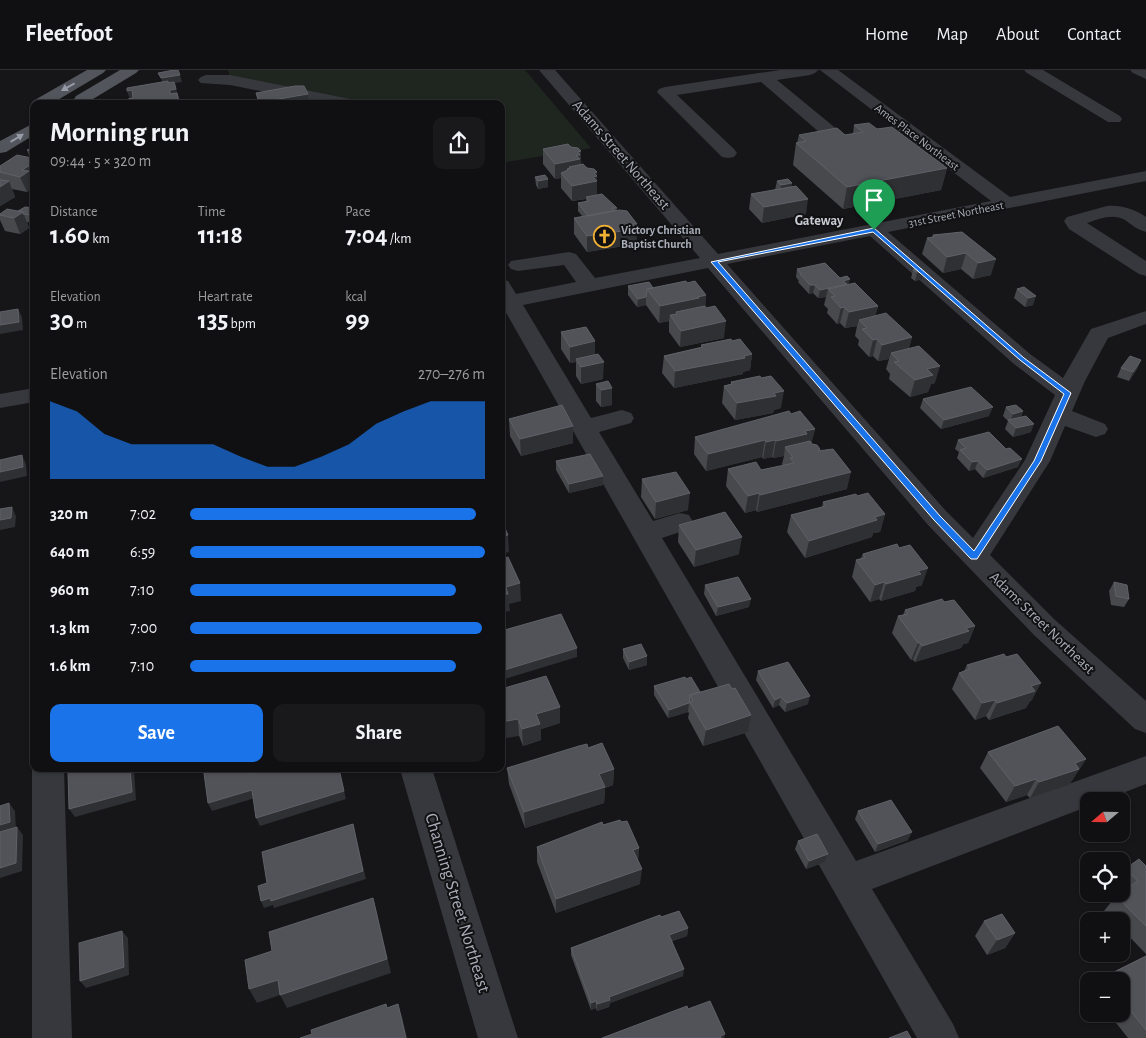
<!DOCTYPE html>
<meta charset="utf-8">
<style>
body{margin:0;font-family:"Alegreya Sans",sans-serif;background:#19191b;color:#f1f3f6;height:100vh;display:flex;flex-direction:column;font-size:19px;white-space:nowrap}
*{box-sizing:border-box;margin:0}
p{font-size:16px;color:#9c9d9f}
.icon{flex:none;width:28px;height:28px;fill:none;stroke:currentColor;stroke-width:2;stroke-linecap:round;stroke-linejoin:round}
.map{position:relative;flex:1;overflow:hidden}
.details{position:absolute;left:30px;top:30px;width:475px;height:672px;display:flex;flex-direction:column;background:#101012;border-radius:10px;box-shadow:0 1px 4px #0004,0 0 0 1px #303032}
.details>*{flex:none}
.needle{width:32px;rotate:250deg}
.fabs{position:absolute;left:1080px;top:722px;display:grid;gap:10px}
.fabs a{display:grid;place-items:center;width:50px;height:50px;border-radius:10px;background:#101012;box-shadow:0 1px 4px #0004,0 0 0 1px #303032;font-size:25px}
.pin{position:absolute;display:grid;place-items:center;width:42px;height:42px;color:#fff;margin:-51px -21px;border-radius:50% 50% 50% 0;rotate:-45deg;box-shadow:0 0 5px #0007}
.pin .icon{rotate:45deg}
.round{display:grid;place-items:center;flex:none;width:52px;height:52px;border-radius:10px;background:#19191b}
.headline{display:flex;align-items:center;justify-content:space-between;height:85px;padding:0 20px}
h1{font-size:28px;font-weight:700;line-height:38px}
.figures{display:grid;grid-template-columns:repeat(3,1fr);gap:8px;height:85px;padding:5px 20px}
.figures div{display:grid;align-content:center}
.figures b{font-size:25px;font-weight:700}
.figures small{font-size:14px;font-weight:400}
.figures p{font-size:14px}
.chart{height:140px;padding:10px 20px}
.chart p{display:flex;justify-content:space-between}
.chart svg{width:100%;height:90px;margin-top:5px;fill:#1a73e8;opacity:.7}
.primary-button{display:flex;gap:10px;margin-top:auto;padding:10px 20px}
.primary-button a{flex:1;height:58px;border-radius:10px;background:#1a73e8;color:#fff;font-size:20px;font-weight:700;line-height:58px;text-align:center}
.primary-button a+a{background:#19191b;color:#f1f3f6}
ul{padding:0 20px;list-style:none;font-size:16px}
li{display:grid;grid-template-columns:80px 60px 1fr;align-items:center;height:38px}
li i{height:12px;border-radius:6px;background:#1a73e8}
header{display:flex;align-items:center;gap:30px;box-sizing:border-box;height:70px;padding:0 25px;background:#101012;border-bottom:1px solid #303032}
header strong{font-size:24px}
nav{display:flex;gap:28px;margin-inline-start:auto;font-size:18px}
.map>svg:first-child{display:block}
.green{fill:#1e261f}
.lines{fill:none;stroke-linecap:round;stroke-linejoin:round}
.minor{fill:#37383d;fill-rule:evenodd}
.major{fill:#53555c;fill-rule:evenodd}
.wall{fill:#47494d}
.shaded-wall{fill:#2f3033}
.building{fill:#525359;stroke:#5f6168}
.oneway{fill:#979ba6}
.route{fill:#1a73e8;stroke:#fff;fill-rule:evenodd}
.labels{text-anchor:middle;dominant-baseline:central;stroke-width:4;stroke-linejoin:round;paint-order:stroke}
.far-street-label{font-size:12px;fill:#a8adb8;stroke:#111113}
.far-poi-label{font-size:12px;font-weight:bold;fill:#a8adb8;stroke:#111113;text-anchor:start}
.far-neighbourhood-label{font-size:14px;font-weight:bold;fill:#c9ccd4;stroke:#111113}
.street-label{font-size:15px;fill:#a8adb8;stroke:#111113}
.near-street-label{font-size:18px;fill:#a8adb8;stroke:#111113}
</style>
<header>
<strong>Fleetfoot</strong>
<nav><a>Home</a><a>Map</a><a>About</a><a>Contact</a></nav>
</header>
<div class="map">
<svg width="1146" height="968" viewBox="0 0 1146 968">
<rect width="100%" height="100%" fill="#161618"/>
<path class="green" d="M228,0H525L591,78L501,93V34H362L230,7Z"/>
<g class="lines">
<path class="minor" d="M539,0H555L718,184L991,131L820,0H838L1010,127L1146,101V111L888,162L1030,284L1063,308L1091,259L1146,241V254L1108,268L1085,311L1072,341L1105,354L1108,359L1105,364L1096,367L1065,356L1050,391L990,485L1054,549L1146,631V663L1135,659L1034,565L928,455L708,198L523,235L591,348L622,340L631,343L634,348L631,353L599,362L653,451L680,443L689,445L693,452L689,459L662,468L856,791L1146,686V714L1102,731H1089V736L872,819L953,954L959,968H917L504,239H501V209L508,211L516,224L576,212L564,195L518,201L511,199L508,195L511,191L569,182L576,184L595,208L700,188ZM870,166L1014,294L1055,325L1025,390L973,468L946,441L727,194Z
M780,0H818L815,3L810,5L777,10L844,65L860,63L866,64L868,68L866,72L840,76L834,75L761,12L677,25L734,79L737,83L734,87L728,88L722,87L657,22L659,19L665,17Z
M1024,0H1043L1120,46L1122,49L1120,52H1108L1027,3Z
M1130,0H1146V9L1133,3Z
M206,5H230L350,29L356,31L358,34H325L230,15L201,13L198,10L201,7Z
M1107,136C1122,135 1134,139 1146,147V162C1138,160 1132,155 1125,150C1113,143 1099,149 1087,153L1146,191V206L1139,204L1069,159L1064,151L1067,147Z
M34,318V332L0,338V324Z
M34,694V699H64L72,968H32V699Z
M400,699H432L518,968H478Z"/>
<path class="major" d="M87,0H106L103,3L51,34H34V38L31,34L33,31Z
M120,0H139L136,3L88,32H76L74,29L76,26Z
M34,53V65L6,82L0,83V71Z"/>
</g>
<path class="wall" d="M256,23L308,24L310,34H258Z
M854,55L877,59L947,98L941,120L843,139L793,95L796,73H797L799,65H845L853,64Z
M34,77V112H33L34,117L27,122L12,119L15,127L0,136V96L30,88L27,80Z
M571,77L581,81V95L587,98L597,102V125L617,138L616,141L637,154L636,174L587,182L574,164V148L583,147L578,141V133L586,131V129L572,131L561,118V108L555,109L543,94V79Z
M535,107L548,109V117L538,119L536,115Z
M777,111L792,117L806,144L762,153L749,139L751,124L775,120Z
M34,138V153L27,152L29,158L20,164L5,161L0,150V144L18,141Z
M962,162L991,205L973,209L961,199L943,203L922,184L927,168L932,167L933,165Z
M921,198L922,209L915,211L911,208L913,200Z
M797,199L840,208L848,215L878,236L875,246L912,267L909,278L935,313L931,314L928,322L910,327L889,309L890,304L886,299L889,289L878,291L873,286L869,287L858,275L859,270L855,266L857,256L845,258L840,253L837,254L827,243L828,239L824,235L826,227L818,228L813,223L809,224L798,212L799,211L796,207Z
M687,213L706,225L705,237L724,268L680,277L669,262V251L659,253L646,235L637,237L628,225V216L653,218Z
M1024,217L1033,235L1025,237L1014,228L1017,219Z
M561,262L595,285L603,309L581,314L576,306V292L570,293L561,279Z
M732,271L752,284L750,300L743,302V304L674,318L662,303L664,286L701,277V275Z
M1141,290L1137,299L1129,311L1117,307L1121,298Z
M731,312L781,338L774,340L773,343L735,350L722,333L724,316L731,314Z
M596,314L612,335L601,337L596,331Z
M923,329L989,346L941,359L920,338Z
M1006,337L1023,341L1021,347L1031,362L1013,367L1005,359L1008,351L1003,346Z
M791,344L815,359L811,373L819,381L847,419L757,442L756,440L745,443L726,416L728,399L761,400L783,396L782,394L784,386L773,388L772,387L763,389L762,387L706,401L694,384L695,367Z
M509,349L573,373L521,386L510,366Z
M958,370L1018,397L983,408L975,399L969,401L957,388L959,382L955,379Z
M556,391L603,415L569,423L556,400Z
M642,409L688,440L655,449L641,427Z
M857,426L885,444L880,462L873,463L872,467L805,488L787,462L791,445L822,437L823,432Z
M679,455L739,484L694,497L678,472Z
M863,484L922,515L916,517L915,521L881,531L879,529L870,532L852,507L856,490L861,488Z
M1114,512L1129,529L1124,537L1111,535L1109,521Z
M705,515L749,537L716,546L704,524Z
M944,532L975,556L968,573L963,574L961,578L915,592L913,590H911L892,563L898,546L903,545L905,540Z
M623,579L647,586V595L629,600L623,588Z
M967,595L1032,630L1030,631L1026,638L989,650L986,646L975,650L952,619L959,603L964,601Z
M758,601L808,634L785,642L779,635L773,638L756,610Z
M686,609L700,622L748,662L703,676L688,648L689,643L688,642L668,648L654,625V616Z
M501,619L560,653L541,659V670L523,676Z
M588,678L614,699L613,715L605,718L604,733L525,758L509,714L507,698Z
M988,682L1086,689L1069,715L1030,728L1027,725L1006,732L980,698Z
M858,741L908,770L875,782L855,749Z
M621,752L639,778L638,790L640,814L556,843L537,792V777L603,755Z
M798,771L828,784L825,792L806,799L795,779Z
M1146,796V884L1121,858V851H1114L1104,841L1116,826L1122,822L1121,804L1125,799Z
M661,847L688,858L687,866L672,871L683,906L610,933L609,937L597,941L596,938L591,940L571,885V878Z
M984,851L1015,863L1005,878L987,885L975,866Z
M1146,886V968H1128L1109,944H1121V911H1101L1104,907Z"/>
<path class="shaded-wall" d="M180,5L182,12L175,13L180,34H173L170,24L163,15L161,8Z
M132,20L136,34H129V32H131L127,21Z
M308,24L310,34H267V31Z
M581,81V96L570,98L569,97V106L567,99V107L561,103V108L555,109V94L578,82Z
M32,88L34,92V112H33L34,117L27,122L20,107L22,100L28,91Z
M947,98L941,120L843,139L847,117Z
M597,102V127L572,131V116L594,103Z
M548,109V117L538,119V111Z
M9,111L15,127L0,136V117Z
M792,113L790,128L779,130L781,115Z
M808,129L806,144L762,153L764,137Z
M23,142L29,158L20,164L14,148Z
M633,154H637L636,174L587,182V166Z
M966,183L961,199L943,203L947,187Z
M996,189L991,205L973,209L978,193Z
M924,201L922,209L915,211L917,202Z
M850,209L848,217L828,219L826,227L818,228L820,220L843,211Z
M810,215H815L813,223L809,224Z
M706,225L705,242L677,244L676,242L675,249L670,245L669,251L659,253L660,236Z
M1036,226L1033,235L1025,237L1028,228Z
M646,227V235L637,237L638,229Z
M878,236L874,252L859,250L857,256L845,258L849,242Z
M844,237L840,253L837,254L841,238Z
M18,239L22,247L23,260L0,264V255Z
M726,251L724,268L680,277L681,261Z
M912,267L907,284L891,283L889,289L878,291L882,275Z
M877,269L873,286L869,287L873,270Z
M595,271V288L576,289V292L570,293V277Z
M752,284L750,300L743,302V304L674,318L675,301Z
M1141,290L1137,299L1129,311L1133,302Z
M604,292L603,309L581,314V297Z
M940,296L935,313L931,314L928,322L910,327L915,310L927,299Z
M612,318V335L601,337V320Z
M784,321L781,338L774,340L773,343L735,350L737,333Z
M993,337L989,346L941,359L944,350Z
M1023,341L1020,350L1010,352L1013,344Z
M1034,354L1031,362L1013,367L1016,358Z
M573,356V373L521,386L520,369Z
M815,359L811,376L785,377L784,386L773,388L776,371L805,361Z
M765,370L762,387L706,401L708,384Z
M775,370L772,387L763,389L766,372Z
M22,385L26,394L27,406L0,412V402Z
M1022,389L1018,397L983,408L987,400Z
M978,391L975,399L969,401L972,392Z
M851,402L847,419L757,442L760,425Z
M603,406V415L569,423V414Z
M690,423L688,440L655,449L656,432Z
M759,423L756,440L745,443L748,426Z
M12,437L16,446L15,457L0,460V450Z
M885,444L880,462L873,463L872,467L805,488L809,471L875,447Z
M508,465L509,482L501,484V467Z
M742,467L739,484L694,497L696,480Z
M928,498L922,515L916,517L915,521L881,531L886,514L918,501Z
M884,512L879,529L870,532L875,515Z
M520,513L521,531L509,534L510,541L501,543V525L506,517Z
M751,529L749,537L716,546L718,537Z
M975,556L968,573L963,574L961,578L915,592L922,576L966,558Z
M918,573H920L913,590H911Z
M577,578V587L501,610V601Z
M647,586V595L629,600V592Z
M1041,613L1032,630L1030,631L1026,638L989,650L997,633L1031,616Z
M810,626L808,634L785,642L787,633Z
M781,627L779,635L773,638L775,630Z
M995,630L986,646L975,650L982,633Z
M689,633L688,642L668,648L669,640Z
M560,637V653L541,659V670L523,676L522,659L536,644Z
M751,645L748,662L703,676L706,660Z
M518,649L519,666L501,669V652Z
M1086,689L1069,715L1030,728L1039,712L1075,693Z
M130,699H134L136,730L75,747L69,739Z
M339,699L346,729L260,756L256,748Z
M614,699L613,715L605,718L604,733L525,758L524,742L599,704Z
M1036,709L1027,725L1006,732L1015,716Z
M252,720L255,728L212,741L208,733Z
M9,733L15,741L16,760L0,765V755Z
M353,754L366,809L274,838L273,835L264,838L261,831L270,828Z
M17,757L23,765L22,801L0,808V798Z
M912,762L908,770L875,782L878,774Z
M639,778L638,793L633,780Z
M828,784L825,792L806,799L809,791Z
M642,799L640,814L556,843V829Z
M373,828L377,843L391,903L287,938L280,925L257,933L249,919Z
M688,858L687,866L668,872L669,865Z
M122,861L128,868L129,905L86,918L80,911Z
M1015,863L1005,878L987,885L997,870Z
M684,899L683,906L610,933L609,937L597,941V934L609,927Z
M596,931V938L591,940V933Z
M398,934L402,947L407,968H406Z
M725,964L724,968H719L720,966Z"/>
<path class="building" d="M174,0H178L180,5L161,8L158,3Z
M168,11V13L174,12L176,19L170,20V24L177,23L179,31L172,32L173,33L169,34H134V31L129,32L128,29L133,28L132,20L127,21V18Z
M295,16H304L308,24L267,31H259L256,23Z
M869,53L877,59L892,57L947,98L847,117L796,73L806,71L799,65L837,58L845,65L863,62L854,55Z
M568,74L571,77L578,78L581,81L578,82L580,85H576L580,89L555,94L543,79Z
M34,77V81L27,80Z
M17,85L32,88L28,91L34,92V93L22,100L29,101L20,107L0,102V96Z
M583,94L587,98L594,99L597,102L594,103L597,106L593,107L597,111L572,116L561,103L568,100L567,99L570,98L569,97Z
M545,105L548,109L538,111L535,107Z
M788,109L792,113L781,115L777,111Z
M0,110L9,111L0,117Z
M796,116L808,129L764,137L751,124Z
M602,124L617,138H612L614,141L588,146L578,133L589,131L586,127Z
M25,137L34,138V145H33L23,144V142L18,141Z
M7,139L23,142L14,148L0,145V144Z
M619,140L627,141L637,154H633L636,159L587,166L574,148Z
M962,162L996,189L978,193L966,183L947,187L927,168L934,167L933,165Z
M825,193L840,208L847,206L850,209L843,211L847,214L820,220L815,215H810L800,204H801L797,199Z
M921,198L924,201L917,202L913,200Z
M686,211L687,213L695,211L706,225L698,227L699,228L660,236L647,219Z
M649,212L653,218L647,219L646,227L638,229L628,216Z
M855,213L878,236L849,242L844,237L841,238L831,227L835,226L828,219Z
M1024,217L1036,226L1028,228L1017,219Z
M705,236L706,238L715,236L726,251L681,261L670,245L677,244L676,242Z
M18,239L19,252L0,255V242Z
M886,243L912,267L882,275L877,269L873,270L862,259L867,258L859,250Z
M586,257L595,271L570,277L561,262Z
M731,269L732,271L740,269L752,284L744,286L745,288L675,301L664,286L703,277L701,275Z
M919,276L940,296L927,299L933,305L915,310L894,292L899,291L891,283Z
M598,284L604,292L581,297L576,289Z
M1130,286L1141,290L1133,302L1121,298Z
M760,306L761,308L771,306L784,321L774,323L776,326L737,333L724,316L732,314L731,312Z
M608,311L612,318L601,320L596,314Z
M971,317L993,337L944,350L923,329Z
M562,335L573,356L520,369L509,349Z
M1016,335L1023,341L1013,344L1006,337Z
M789,341L791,344L800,341L815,359L805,361L807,364L776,371L775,370L766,372L765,370L708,384L695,367Z
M1026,346L1034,354L1016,358L1008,350Z
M989,362L1006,379L1010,378L1022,389L987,400L978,391L972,392L960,380L966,378L958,370Z
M810,371L812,374L817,375L820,379L818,381L833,379L851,402L760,425L759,423L748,426L728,399L756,392L761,400L794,393L790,388L793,387L785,377Z
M590,384L603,406L569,414L556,391Z
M22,385L23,397L0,402V390Z
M676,402L690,423L656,432L642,409Z
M868,423L885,444L875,447L877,450L809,471L791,445L826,436L823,432L856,424L857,426Z
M12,437L11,448L0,450V439Z
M725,442L742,467L696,480L679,455Z
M501,449L508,465L501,467Z
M897,474L899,478L910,475L928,498L918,501L921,504L886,514L884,512L875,515L856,490L865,488L863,484Z
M508,487L520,513L506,517L508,524L501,525V489Z
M738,507L751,529L718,537L705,515Z
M1114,512L1127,515L1129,529L1116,526Z
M942,529L944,532L954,530L975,556L966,558L969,561L922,576L920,573H918L898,546L908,544L905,540Z
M561,544L577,578L501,601V561Z
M641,574L647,586L629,592L623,579Z
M1004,584L1006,587L1017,584L1041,613L1031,616L1035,621L997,633L995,630L982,633L959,603L970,599L967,595Z
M788,592L810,626L787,633L781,627L775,630L758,601Z
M546,606L560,637L536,644L540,654L522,659L518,649L501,652V619Z
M685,607L686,609L691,607L700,622L690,625L689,633L669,640L654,616Z
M729,614L732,619L735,618L751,645L706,660L690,632L693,631L690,625Z
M1058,656L1086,689L1075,693L1079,699L1039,712L1036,709L1015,716L988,682Z
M602,673L614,699L599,704L605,717L524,742L507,698L579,676L587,674L588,678Z
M81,699H130L132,722L69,739L68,702Z
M219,699H251L252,704L268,699H339L344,721L256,748L252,720L208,733L204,703Z
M891,730L912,762L878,774L858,741Z
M9,733L10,752L0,755V736Z
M620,750L621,752L627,751L639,778L633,780L642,799L556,829L537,777L602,752L603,755Z
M353,754L363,801L271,831L270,828L261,831L258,816L267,813L262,782Z
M17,757L16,793L0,798V762Z
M817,764L828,784L809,791L798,771Z
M1139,789L1146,796V856L1116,826L1119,824H1121V822L1138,811L1125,799Z
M373,828L387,889L280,925L278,910L249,919L245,890L272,881L269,862Z
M679,841L688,858L669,865L684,899L609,927L610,930L597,934L596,931L591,933L571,878L660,845L661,847Z
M1002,844L1015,863L997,870L984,851Z
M122,861L124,897L80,911L79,873Z
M1146,886V960L1121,929V911H1107L1104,907Z
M710,931L725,964L720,966L721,968H602L687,936L688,939Z
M386,934L387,938L398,934L406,968H300L312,964L311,960Z
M907,961L911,968H889Z"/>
<defs><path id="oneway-solid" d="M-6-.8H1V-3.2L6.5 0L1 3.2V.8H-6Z" transform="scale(1.25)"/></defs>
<g class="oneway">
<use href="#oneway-solid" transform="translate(68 17) rotate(151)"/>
<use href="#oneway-solid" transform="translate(17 68) rotate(-31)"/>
</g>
<path class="route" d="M874,158L1024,288L1071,323L1041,391L977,489H971L934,450L711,192ZM873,162L1020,290L1064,324L1034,391L974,481L940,446L718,192Z"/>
<defs>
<symbol id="church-ring" viewBox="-11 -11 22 22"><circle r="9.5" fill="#111113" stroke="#f2b134" stroke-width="1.5"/><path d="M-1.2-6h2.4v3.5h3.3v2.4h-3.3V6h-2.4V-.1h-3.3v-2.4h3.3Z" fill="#f2b134"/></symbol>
</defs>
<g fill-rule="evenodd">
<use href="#church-ring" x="592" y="154" width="25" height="25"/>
</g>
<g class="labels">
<g class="far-street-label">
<text transform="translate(917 67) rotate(37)">Ames Place Northeast</text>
<text transform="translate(956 144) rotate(-11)">31st Street Northeast</text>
</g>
<g class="far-poi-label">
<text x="621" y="160">Victory Christian<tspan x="621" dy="14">Baptist Church</tspan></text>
</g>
<g class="far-neighbourhood-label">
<text x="819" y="151">Gateway</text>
</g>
<g class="street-label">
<text transform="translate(621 85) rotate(49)">Adams Street Northeast</text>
<text transform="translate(1042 553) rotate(44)">Adams Street Northeast</text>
</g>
<g class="near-street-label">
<text transform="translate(457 833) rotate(73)">Channing Street Northeast</text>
</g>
</g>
</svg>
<div class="fabs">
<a><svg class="needle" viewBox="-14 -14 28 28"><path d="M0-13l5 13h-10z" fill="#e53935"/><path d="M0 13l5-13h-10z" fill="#9c9d9f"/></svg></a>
<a><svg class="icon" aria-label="locate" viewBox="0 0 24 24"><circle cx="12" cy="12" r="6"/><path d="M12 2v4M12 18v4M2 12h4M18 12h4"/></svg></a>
<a>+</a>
<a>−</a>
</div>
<div class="pin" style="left:874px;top:160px;background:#1e9e55"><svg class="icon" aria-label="arrive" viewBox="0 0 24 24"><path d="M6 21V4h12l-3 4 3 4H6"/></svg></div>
<section class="details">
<div class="headline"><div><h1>Morning run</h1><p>09:44 · 5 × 320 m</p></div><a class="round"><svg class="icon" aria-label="share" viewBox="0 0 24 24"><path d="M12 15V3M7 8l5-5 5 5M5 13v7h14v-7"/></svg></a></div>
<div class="figures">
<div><p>Distance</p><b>1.60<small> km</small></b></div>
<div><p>Time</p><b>11:18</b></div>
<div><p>Pace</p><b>7:04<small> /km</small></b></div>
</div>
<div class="figures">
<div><p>Elevation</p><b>30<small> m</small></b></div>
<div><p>Heart rate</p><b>135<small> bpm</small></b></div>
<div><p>kcal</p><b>99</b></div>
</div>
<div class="chart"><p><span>Elevation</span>270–276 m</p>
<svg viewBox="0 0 160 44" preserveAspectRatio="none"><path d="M0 44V6L10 11L20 22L30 27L40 27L50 27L60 27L70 33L80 38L90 38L100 33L110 27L120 17L130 11L140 6L150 6L160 6V44z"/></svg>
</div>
<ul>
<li><b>320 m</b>7:02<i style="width:97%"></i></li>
<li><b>640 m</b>6:59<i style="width:100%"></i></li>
<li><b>960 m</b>7:10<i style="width:90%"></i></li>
<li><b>1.3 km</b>7:00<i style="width:99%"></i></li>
<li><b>1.6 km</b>7:10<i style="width:90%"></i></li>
</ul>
<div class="primary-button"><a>Save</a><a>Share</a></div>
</section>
</div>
